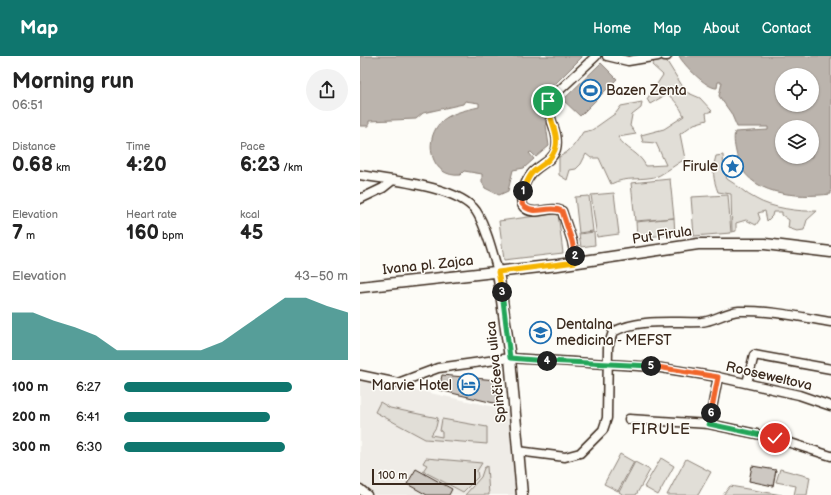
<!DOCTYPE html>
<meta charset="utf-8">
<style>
body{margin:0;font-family:"Balsamiq Sans",sans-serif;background:#f2f2f2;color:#222;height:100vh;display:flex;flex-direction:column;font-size:15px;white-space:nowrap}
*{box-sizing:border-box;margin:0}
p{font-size:13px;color:#767676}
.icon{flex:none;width:22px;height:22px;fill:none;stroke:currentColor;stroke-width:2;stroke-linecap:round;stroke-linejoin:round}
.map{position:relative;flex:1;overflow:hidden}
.sheet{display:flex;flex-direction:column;background:#fff;width:360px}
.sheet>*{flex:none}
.buttons{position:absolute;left:415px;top:12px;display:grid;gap:8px}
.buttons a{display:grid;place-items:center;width:44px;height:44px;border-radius:50%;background:#fff;box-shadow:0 1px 3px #0004;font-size:20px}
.scale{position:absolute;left:12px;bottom:10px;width:104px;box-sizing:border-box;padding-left:4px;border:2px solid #3b2a1e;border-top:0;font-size:11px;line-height:14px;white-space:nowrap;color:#3b2a1e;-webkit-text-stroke:3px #fdfcf7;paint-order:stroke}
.pin{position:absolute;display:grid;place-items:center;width:34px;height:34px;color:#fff;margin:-17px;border:2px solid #fff;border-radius:50%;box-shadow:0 1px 4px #0007}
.km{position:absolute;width:20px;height:20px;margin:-10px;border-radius:50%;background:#222;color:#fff;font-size:11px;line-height:20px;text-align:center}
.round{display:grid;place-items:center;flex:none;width:42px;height:42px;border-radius:21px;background:#f2f2f2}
.head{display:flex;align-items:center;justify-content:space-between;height:68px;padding:0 12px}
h1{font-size:22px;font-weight:800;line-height:30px}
.figures{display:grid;grid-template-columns:repeat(3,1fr);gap:6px;height:68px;padding:4px 12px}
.figures div{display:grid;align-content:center}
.figures b{font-size:20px;font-weight:800}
.figures small{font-size:11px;font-weight:400}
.figures p{font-size:11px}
.chart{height:112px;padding:8px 12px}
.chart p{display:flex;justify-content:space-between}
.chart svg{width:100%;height:72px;margin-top:4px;fill:#0f766e;opacity:.7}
ul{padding:0 12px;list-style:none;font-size:13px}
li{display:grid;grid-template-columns:64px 48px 1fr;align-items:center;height:30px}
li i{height:10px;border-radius:5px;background:#0f766e}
header{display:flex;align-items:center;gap:24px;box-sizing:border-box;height:56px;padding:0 20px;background:#0f766e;color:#fff}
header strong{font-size:19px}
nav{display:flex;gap:22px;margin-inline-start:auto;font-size:14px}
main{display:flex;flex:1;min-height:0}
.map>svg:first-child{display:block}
.built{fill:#efece7}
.green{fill:#e1ded7;stroke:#8e847a}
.water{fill:#bbb4ad;stroke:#887d74;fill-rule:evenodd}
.building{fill:#cdc8c2;stroke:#3b2a1e}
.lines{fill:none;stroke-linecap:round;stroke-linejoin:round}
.minor-casing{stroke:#3b2a1e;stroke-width:11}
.tertiary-casing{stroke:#3b2a1e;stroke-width:13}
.minor{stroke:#fdfcf7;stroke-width:8}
.tertiary{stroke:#fdfcf7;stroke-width:10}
.split-1-casing{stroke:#fff;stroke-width:8}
.split-2-casing{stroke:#fff;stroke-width:8}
.split-3-casing{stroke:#fff;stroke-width:8}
.split-4-casing{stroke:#fff;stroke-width:8}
.split-5-casing{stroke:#fff;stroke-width:8}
.split-6-casing{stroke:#fff;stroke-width:8}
.split-7-casing{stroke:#fff;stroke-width:8}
.split-1{stroke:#f5b400;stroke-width:5}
.split-2{stroke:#f0652b;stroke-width:5}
.split-3{stroke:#f5b400;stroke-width:5}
.split-4{stroke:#22a559;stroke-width:5}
.split-5{stroke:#22a559;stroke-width:5}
.split-6{stroke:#f0652b;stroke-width:5}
.split-7{stroke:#22a559;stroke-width:5}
.labels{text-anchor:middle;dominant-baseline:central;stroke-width:3;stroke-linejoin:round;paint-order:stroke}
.poi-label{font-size:14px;fill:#3b2a1e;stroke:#fdfcf7;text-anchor:start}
.street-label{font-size:14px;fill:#3b2a1e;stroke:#fdfcf7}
.neighbourhood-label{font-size:15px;letter-spacing:1px;fill:#3b2a1e;stroke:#fdfcf7}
</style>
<header>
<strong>Map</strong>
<nav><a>Home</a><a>Map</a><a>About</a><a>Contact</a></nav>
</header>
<main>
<section class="sheet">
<div class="head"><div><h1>Morning run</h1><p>06:51</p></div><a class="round"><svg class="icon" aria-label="share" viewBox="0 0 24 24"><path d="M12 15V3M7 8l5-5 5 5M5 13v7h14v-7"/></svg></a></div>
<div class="figures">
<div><p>Distance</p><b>0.68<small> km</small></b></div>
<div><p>Time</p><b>4:20</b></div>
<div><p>Pace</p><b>6:23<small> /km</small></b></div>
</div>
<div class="figures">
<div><p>Elevation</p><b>7<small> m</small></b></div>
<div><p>Heart rate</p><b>160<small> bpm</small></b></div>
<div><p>kcal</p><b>45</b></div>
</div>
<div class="chart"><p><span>Elevation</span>43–50 m</p>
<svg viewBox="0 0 160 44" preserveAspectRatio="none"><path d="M0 44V15L10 15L20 20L30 24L40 29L50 38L60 38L70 38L80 38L90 38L100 33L110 24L120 15L130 6L140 6L150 11L160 15V44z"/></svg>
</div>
<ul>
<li><b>100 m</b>6:27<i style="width:75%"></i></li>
<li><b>200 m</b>6:41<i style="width:65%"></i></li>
<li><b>300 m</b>6:30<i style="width:72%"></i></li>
</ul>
</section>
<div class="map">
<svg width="471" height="439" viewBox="0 0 471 439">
<rect width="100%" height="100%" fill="#fdfcf7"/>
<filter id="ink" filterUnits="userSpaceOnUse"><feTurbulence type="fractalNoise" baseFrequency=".025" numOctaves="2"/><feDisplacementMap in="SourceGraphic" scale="8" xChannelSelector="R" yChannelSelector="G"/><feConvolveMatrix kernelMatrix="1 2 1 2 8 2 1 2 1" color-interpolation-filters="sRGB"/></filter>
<g filter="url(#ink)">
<path class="built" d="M0,322L149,354L156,439H0Z"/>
<path class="green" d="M295,4H306L326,36L340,42L352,55L346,57L347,64L334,68L320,78L325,103C320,106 301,119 298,120C282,125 266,120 251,128L239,102H231L226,98L221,108L216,113L210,114L207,124L199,119V101C211,95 216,87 223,76L232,74L256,57L261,50L282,46L281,52L272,59L270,70L276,78L258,81C267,95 278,95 286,110L306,109L296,87L283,86L281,79L304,73L324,60C320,51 315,44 307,38L290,48L287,43L303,19L292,9Z
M363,99L364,114L367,123C378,129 385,138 396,143C411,152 440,156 457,155L447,164L444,174L437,175L428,172L429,164L422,159V156H413L412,160L407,165L405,155L398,157L400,163L396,169L386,164L376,167V175L372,176L371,138L358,136C353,123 352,114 356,100Z
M310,123L314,162L275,165L271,127Z
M254,137L259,178L237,181L231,139Z
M368,139L371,177L334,180L331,141Z
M229,140L233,175L219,177L215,141Z
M198,157L203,197L144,204L139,165Z
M314,162L315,178L277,182L276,166Z
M234,176L235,189L221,191L219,178Z
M20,346L30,352L78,362L76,371L71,379L82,381V376L80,375L82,363L127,371V388L65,383L15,356Z
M260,398L274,406L258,435L244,428Z
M66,402L122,407L117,415L118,421L103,436L63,415L67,409L63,407Z
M301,402L314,410L298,439L284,431Z
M326,403L351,416L338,439H307Z
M275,406L290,414L276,439H264L259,436Z
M127,410L129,439H105L121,421L124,412Z
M420,413L450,421L447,439H434L436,430L416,426Z
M370,430L422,439H363Z"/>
<path class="water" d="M0,0H222V1L182,41L189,90L176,101L171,96L169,97L174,103L164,112L153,114L148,135L139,139L125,132L122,126V118L104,115L100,119C72,122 63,87 79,68C88,57 106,54 119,51V47L105,45L103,48L63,57L56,63L9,65V70H0Z
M319,0H471V138C438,142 386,140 377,100C375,92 373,83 375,76L408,74V71H377L371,57L359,40L362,26H358L357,32C347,33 324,9 319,0ZM422,19H452V49H422ZM422,71H452V101H422Z
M241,7L257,23L220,60L203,44Z"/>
<path class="building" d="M82,319L136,324L138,348L79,334Z
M392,410L416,414L413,430L389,425Z
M56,413L92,433L89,439H67L47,428Z"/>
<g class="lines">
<defs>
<path id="minor" d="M247,0L268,5L298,0
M305,0H307
M0,119C29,124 98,130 116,155C126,170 133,198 138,216
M0,143L23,132L33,124
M216,206L212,185L202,155C191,149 177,160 166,153C155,146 166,124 172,117C179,109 193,105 196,93C200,77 187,61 188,45L236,0
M0,319L38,327L78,312L150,302L295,311L358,321L439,339L471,350
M387,327L394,299L471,313
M269,363L349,368L415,382L471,400
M349,368L358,321
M158,395L205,401L220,397L243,374L247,362L248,291L253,276C280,262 312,267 341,266C354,265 366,256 379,255C410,254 441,261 471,266
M0,433L7,439"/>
<path id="tertiary" d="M138,216L150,302L162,439
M0,231L198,209L338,188H405L471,196"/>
</defs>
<use href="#minor" class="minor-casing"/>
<use href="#tertiary" class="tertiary-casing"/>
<use href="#minor" class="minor"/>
<use href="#tertiary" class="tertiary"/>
</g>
</g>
<g class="lines" filter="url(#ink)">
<defs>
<path id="split-1" d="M163,135C166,128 168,121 173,116C181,109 191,105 195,94C201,78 187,61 188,45"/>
<path id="split-2" d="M163,135L162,148C173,162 188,148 202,155L212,185L215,200"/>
<path id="split-3" d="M142,236L138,216L216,206L215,200"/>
<path id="split-4" d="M142,236L150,302L187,305"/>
<path id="split-5" d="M187,305L291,310"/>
<path id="split-6" d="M291,310L358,321L351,357"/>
<path id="split-7" d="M351,357L349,368L415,382"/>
</defs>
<use href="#split-1" class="split-1-casing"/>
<use href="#split-2" class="split-2-casing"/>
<use href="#split-3" class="split-3-casing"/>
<use href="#split-4" class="split-4-casing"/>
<use href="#split-5" class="split-5-casing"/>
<use href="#split-6" class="split-6-casing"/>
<use href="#split-7" class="split-7-casing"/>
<use href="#split-1" class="split-1"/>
<use href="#split-2" class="split-2"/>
<use href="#split-3" class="split-3"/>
<use href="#split-4" class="split-4"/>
<use href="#split-5" class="split-5"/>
<use href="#split-6" class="split-6"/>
<use href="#split-7" class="split-7"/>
</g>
<defs>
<symbol id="stadium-ring" viewBox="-11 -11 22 22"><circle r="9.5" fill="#fdfcf7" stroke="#1f6fb2" stroke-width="1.5"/><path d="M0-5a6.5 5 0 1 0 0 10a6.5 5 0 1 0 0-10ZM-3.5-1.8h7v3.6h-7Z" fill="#1f6fb2"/></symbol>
<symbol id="sight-ring" viewBox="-11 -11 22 22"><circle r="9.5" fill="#fdfcf7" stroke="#1f6fb2" stroke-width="1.5"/><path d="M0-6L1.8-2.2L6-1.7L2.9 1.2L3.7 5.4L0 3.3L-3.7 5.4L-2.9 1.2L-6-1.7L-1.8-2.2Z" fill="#1f6fb2"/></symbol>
<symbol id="university-ring" viewBox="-11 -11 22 22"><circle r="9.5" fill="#fdfcf7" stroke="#1f6fb2" stroke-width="1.5"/><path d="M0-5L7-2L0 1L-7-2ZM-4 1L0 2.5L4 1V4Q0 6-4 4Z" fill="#1f6fb2"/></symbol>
<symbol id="hotel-ring" viewBox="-11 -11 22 22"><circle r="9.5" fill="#fdfcf7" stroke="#1f6fb2" stroke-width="1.5"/><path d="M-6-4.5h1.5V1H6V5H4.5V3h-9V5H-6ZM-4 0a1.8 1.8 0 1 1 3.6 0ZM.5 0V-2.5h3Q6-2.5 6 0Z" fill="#1f6fb2"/></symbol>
</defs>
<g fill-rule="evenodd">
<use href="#stadium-ring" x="218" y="22" width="25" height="25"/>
<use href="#sight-ring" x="360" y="98" width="25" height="25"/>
<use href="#university-ring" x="168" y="264" width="25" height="25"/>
<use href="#hotel-ring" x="96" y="316" width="25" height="25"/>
</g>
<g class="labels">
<g class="poi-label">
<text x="246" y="34">Bazen Zenta</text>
<text x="358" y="110" text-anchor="end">Firule</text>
<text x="196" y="268">Dentalna<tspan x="196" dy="16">medicina - MEFST</tspan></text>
<text x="92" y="329" text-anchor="end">Marvie Hotel</text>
</g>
<g class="street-label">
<text transform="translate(302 179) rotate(-8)">Put Firula</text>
<text transform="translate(68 209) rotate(-6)">Ivana pl. Zajca</text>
<text transform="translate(136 316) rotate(-96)">Spinčićeva ulica</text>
<text transform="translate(409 320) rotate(13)">Rooseweltova</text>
</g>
<g class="neighbourhood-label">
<text x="301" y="373">FIRULE</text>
</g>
</g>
</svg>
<div class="buttons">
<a><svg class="icon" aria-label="locate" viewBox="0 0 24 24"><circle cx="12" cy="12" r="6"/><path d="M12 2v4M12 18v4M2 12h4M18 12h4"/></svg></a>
<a><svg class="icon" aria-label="layers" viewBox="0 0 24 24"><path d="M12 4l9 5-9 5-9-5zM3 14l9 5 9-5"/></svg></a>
</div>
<div class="scale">100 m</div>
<div class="pin" style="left:188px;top:45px;background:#1e9e55"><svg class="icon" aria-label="arrive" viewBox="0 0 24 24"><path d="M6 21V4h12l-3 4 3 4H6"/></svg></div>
<div class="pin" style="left:415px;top:382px;background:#d93025"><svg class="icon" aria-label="check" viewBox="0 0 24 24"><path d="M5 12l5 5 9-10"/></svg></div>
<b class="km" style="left:163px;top:135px">1</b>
<b class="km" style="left:215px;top:200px">2</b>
<b class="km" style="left:142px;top:236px">3</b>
<b class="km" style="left:187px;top:305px">4</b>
<b class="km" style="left:291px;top:310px">5</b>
<b class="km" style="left:351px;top:357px">6</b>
</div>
</main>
